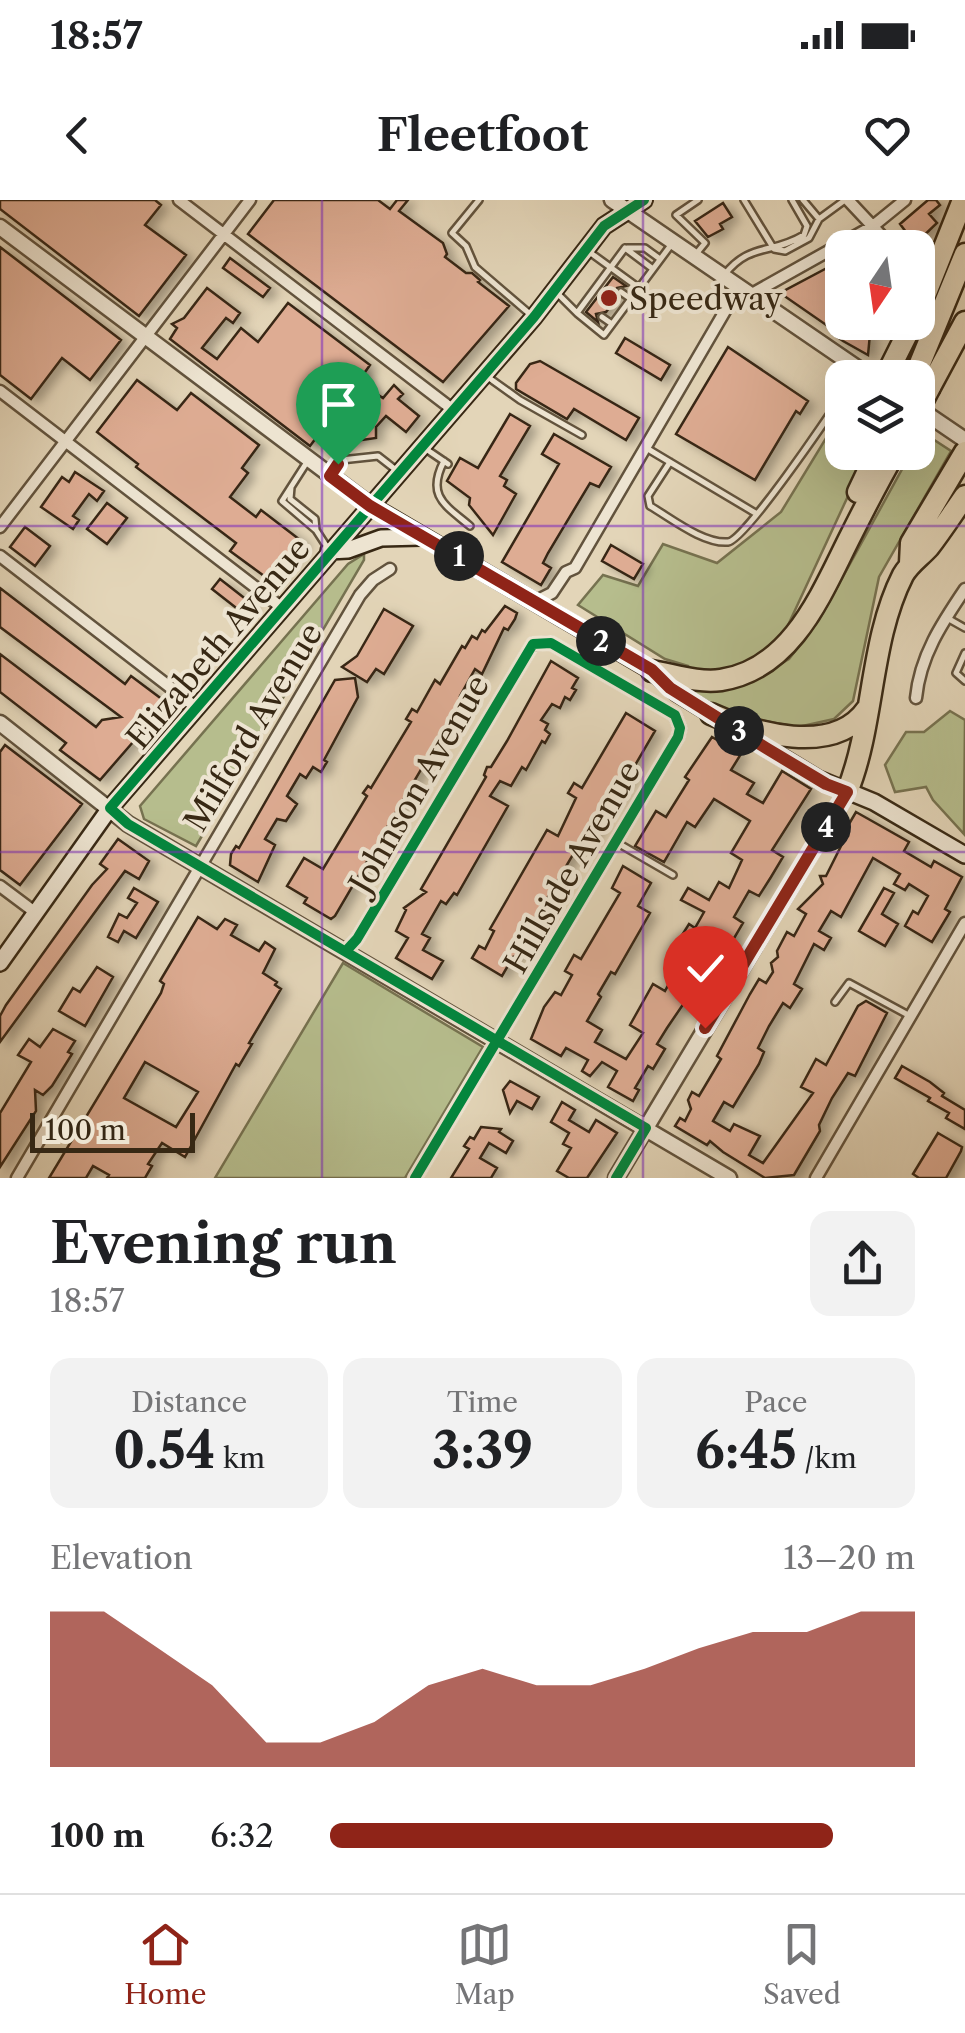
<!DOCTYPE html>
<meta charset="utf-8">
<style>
body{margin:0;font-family:"Libre Caslon Text",serif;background:#f2f2f2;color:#202124;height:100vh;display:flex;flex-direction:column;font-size:38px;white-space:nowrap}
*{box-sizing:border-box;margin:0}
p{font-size:32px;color:#757577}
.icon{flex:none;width:55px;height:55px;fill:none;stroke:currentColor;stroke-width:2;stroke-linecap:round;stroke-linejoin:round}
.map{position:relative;height:978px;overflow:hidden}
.side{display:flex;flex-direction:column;background:#fff;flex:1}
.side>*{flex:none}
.needle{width:65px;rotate:193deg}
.tools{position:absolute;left:825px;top:30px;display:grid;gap:20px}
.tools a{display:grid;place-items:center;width:110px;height:110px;border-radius:20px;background:#fff;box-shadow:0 10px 40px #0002;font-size:50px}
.scale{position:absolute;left:30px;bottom:25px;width:165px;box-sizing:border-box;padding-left:10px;border:5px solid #372814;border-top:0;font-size:28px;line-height:35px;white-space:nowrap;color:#372814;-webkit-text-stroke:8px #ede4d1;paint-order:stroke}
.pin{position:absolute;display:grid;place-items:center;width:85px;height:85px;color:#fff;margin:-102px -42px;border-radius:50% 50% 50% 0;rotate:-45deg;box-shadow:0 0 10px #0007}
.pin .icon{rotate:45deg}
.km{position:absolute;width:50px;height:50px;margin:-25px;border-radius:50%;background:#222;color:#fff;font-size:28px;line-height:50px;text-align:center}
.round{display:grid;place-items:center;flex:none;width:105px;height:105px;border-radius:20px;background:#f2f2f2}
.head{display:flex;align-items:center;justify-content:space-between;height:170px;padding:0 50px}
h1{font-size:55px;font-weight:700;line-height:75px}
.figures{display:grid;grid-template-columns:repeat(3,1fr);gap:15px;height:170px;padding:10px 50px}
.figures div{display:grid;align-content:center;border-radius:20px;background:#f2f2f2;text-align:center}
.figures b{font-size:50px;font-weight:700}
.figures small{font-size:28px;font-weight:400}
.figures p{font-size:28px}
.chart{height:280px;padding:20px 50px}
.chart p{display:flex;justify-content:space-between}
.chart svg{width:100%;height:180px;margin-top:10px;fill:#8f2418;opacity:.7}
ul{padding:0 50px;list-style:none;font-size:32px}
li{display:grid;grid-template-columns:160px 120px 1fr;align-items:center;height:75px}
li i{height:25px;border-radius:12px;background:#8f2418}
.status{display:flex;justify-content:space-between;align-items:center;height:70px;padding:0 50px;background:#fff;direction:ltr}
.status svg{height:28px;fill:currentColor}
header{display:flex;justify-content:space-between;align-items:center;height:130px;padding:0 50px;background:#fff;font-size:45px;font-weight:700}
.tab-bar{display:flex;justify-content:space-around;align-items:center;height:140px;border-top:2px solid #e0e0e0;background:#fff;font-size:28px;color:#757577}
.tab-bar a{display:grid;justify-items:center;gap:5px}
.tab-bar .on{color:#8f2418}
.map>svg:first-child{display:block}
.green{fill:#b6bd8d;stroke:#767250;stroke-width:2.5}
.building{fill:#deac93;stroke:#372814;stroke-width:2.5;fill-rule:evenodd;filter:url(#shadow)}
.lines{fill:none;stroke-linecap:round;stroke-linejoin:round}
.service-casing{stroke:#62533d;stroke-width:10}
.minor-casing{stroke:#62533d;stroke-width:15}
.tertiary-casing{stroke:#62533d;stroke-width:19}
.secondary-casing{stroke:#372814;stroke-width:20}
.motorway-casing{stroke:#372814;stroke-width:25}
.service{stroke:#ede4d1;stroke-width:5}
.minor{stroke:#ede4d1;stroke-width:10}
.tertiary{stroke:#ede4d1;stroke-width:14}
.secondary{stroke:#ede4d1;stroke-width:15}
.motorway{stroke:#e3d5b8;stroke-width:20}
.motorway-bridge-casing{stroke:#372814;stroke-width:25;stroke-linecap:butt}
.motorway-bridge{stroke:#e3d5b8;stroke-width:20}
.cycleway-casing{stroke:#ede4d1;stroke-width:16}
.cycleway{stroke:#00873e;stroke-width:10}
.route-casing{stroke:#fff;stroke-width:20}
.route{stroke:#8f2418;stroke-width:12}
.grid{fill:none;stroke:#7b2cbf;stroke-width:2.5;stroke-opacity:0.55}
.poi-dot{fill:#8f2418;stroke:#ede4d1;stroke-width:4}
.labels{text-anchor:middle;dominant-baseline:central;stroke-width:8;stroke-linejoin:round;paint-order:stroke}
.poi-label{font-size:32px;fill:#372814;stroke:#ede4d1;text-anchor:start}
.street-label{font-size:32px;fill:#372814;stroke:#ede4d1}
</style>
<div class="status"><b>18:57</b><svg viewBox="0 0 49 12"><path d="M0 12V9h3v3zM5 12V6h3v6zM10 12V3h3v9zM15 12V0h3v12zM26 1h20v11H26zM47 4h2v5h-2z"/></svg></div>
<header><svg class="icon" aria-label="back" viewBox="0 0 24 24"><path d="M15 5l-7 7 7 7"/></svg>Fleetfoot<svg class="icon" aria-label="heart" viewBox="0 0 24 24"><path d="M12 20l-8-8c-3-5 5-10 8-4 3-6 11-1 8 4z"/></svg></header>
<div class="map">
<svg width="965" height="978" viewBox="0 0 965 978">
<defs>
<filter id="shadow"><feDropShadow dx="7" dy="4" stdDeviation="5" flood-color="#0004"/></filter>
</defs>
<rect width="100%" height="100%" fill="#e3d5b8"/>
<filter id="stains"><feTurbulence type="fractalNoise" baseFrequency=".002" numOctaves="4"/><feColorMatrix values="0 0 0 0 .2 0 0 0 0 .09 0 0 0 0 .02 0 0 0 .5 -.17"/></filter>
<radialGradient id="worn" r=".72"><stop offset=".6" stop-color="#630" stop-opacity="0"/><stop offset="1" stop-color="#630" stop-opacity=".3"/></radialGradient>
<path class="green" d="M842,212V252L868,253L783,436C754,462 727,474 688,471V466L665,459L578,405L603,375L638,386L663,344L717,363L781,312Z
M922,232L951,251L879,377L853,501L834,519L798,527L736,516L684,489L686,485L748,482L789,459L819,420L911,253L918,252V241Z
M364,354V360L196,646L144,619L140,606L348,364Z
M950,511L965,520L964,634L933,600L926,587L895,592L885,565L906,532H924Z
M343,763L483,847L405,978H215Z"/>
<path class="building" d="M0,0H155L161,5L145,25L186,55L139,116L0,9Z
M274,0H378L390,9L397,0H408L399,11L443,43L447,54L445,57L466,73H472L480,80L478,82L509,106L443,182L248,34Z
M928,0H936L940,5L929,14L937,23L915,44L900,24Z
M723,3L732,17L720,24L723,29L708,37L695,21Z
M0,47L121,140L90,180L62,158L31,199L0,175Z
M230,58L270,88L263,97L223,68Z
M842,60V122H853L870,134L868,155L843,141L833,134L835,131L780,93Z
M613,77L626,86L617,88V97L606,112L596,114L598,122L586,112Z
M207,88L240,113L233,123L226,118L202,148L217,159L241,128L258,142L288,103L370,165L358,182L383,198L394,185L403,194L398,199L419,216L406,232L386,216L376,227V238L334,244L331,218L310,246L170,139L177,128L172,124L184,118Z
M625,138L670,165L661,180L616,153Z
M728,147L808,201L800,214L796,211L755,280L676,234Z
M540,161L639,218L626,240L574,209L567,219L516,189V183L530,164Z
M137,180L177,210L191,193L259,245L242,268L248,273L230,297L256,317L261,310L304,343L271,381L230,351L236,343L136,267L138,264L97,232Z
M510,214L530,226L500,276L507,280L504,286L516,294L493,335L469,305L470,298L447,281L460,258L478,268Z
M554,234L611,267L599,287L590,283L548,353L543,363L551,368L541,385L502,362L559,264L542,254Z
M75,272L104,291L97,301L89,294L73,316L79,320L73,329L41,307L62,277L69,282Z
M107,303L127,318L107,344L87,329Z
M25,327L50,346L35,366L10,347Z
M611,345L643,364L634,379L602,361Z
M220,379L252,404L244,414L212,389Z
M0,388L125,484L131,476L167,503L100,580L60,550L66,543L0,492V454L96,527L102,520L121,517L0,427Z
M505,406L517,413L515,419L508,430L504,428L482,474L475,469L460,496L463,498L335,716L331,719L304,703L307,698L287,686L304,658L323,669L367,596L363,593L368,586L371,588L411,522L406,519L412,509L417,512L435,480L440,484L462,446L465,448L472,436L477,439L482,430L485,432Z
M384,409L413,426L384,474L376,469L367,482L342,467L357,456Z
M551,461L578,478L572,488L576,490L570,500L565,497L560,508L552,504L541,520L548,524L545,530L550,534L545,543L542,541L526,570L522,567L511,586L500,581L490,596L508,606L457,695L454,693L446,704L441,701L422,734L430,738L423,750L443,761L432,779L396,758L408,738L396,731L406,710L404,708L426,692L421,689L486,577L484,575L487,567H491L507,541Z
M355,478L358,497L324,560L327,562L321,572L313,567L306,578L300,574L287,596L297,604L286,621L277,619L265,639L275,645L258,682L230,665L231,654L236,646L239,648L335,480Z
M626,513L655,531L613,603L607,599L598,615L601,621L590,639L587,637L581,647L578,646L519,746V756L513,757L502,776L472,758L479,746L485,749L494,731L490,729L547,630L558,636L576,598L568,593L574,583L582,588Z
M712,537L741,554L731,570L754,583L747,594L763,603L782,571L811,589L772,650L783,657L771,677L759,696L749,691L734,717L743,723L733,740L723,734L699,774L669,756L689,724L695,728L704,712L681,700L688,688L709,700L719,682L729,688L742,660L731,653L750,621L714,599L695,627L687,622L664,662L635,646L656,611L666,617L689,580L685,577Z
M5,545L82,604L20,685L0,670V552Z
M856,612L909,642L904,651L931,667L934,661L962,677L945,709L950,712L932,742L905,726L913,711L918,714L928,696L909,684L905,690L894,684L900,674L873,658L841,717L831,711L819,731L831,738L824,750L814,744L794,784L802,789L790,808L783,803L769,826L758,848L764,852L759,864L733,907L724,902L713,921L730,931L734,924L760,936L749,955L763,963L813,893L801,887L816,859L826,865L858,806L866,801L887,813L855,876L848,873L832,898L819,925L820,931L794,975L765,978L723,952L710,941L707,945L675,926L680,918L685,921L691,909L688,900L692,892L699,896L721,859L717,856L750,794L759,779L766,783L773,772L771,763L778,757L777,751L787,732L794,736L806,714L798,709L823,684L820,676H826L843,642L842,637L848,636L849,624Z
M118,639L149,661L139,679L125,671L0,842V816L6,805L92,685L107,669L100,664Z
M623,666L651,683L638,706L650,713L615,774L611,772L598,794L601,797L587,821L602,830L595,842L626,859L643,833L630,825L653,784L665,791L672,778L698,793L692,803L686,800L667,828L657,844L665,849L653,869L648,866L635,888L639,890L633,901L608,887L617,871L602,862L590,876L582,871L588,860L566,848L561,856L531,839L544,807L555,792L561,795L572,775L565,771L574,755L581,759L620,693L612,688Z
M134,688L158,702L136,738L124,731L118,742L108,737L119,714L127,718L137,703L128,698Z
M884,688L894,693L882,714L898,724L885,746L859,731Z
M198,717L217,729L225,719L237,725L231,735L259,751L265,742L275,749L263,773L277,782L275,785L281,789L249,843L252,844L239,866L236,864L185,957L162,943L148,964L152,966L145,978H107L109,975L93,966L86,978H49L161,793L164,784L160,781ZM145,862L198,892L176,927L124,898Z
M97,767L113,777L85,826L59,811L73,788L80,792Z
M53,829L75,841L68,852L72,854L52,886L43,895L35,890L36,911L0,967V913L31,862L18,855L29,839L40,847Z
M902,866L930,882L944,893L942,896L965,910V929L946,918L949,913L928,901L930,898L895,878Z
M510,881L539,897L532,909L517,901L510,913L503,890Z
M562,902L575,910L569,920L589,932L596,920L617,933L587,978H569L557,971L571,948L563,944L569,933L551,922Z
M481,927L501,929L499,932L513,941L506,953L489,943L480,958L497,968L491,978H451L469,949L464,946L470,937L474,939Z
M938,933L962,947L961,951L946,978H919L913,974Z"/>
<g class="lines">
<defs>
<path id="service" d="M479,0L452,33L466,46L475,67L531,115
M744,0L774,49L785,51L809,38L819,19L845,0
M803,0L819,19
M627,48H645L660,59
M588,51L639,88
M696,54L705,43L676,15L698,0
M725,74C751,42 771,55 804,35L807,26L792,0
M556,92L577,113L625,48L653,69
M621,92L631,99
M577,113L604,135L671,45
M602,117L612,124
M485,175L520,200L582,235
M423,247L448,264
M648,249L757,314
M444,261C426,296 445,305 470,326
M307,262L282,301L316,330
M670,262L648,296L650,306C671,318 703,344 728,342C744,341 830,215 842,195
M333,272L341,260L378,256L396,270
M291,287L290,299L315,319L316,330L329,350
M949,419L965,428
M965,453L956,473L965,481
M616,642L673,675
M835,802L849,783L910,816"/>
<path id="minor" d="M179,0L452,209
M848,0L893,48
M750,95L873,26L905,0
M0,191L281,407
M0,327L250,0
M0,356L197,508
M534,402L552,393L566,372L575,368L739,87
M916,498C920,456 942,423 965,389
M0,686L36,713
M346,751L357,739L533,444L551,443L675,515L680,528L678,537L415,978
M17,978L360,395L373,380L390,369
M816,978L965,723"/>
<path id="tertiary" d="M612,0L872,178
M0,27L370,305
M918,208L965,240
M0,523L128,624L729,978
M616,978L847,592"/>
<path id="secondary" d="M370,305L652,471L677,493L818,579L874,602L965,655
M329,351L348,350L381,338L421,337
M0,763L110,608L534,117L604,26L644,0"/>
<path id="motorway" d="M918,113L963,0
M885,178L913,122
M914,178L965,54
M930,187L965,122
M858,292L877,252
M910,363L911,343L965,252
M652,471C675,475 698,483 721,480C793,469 822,392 851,335C865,307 879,280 895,252
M711,514C754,533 834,557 867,509
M847,592C875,523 869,442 903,375C910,363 920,357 929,347C942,330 953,313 965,296"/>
</defs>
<use href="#service" class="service-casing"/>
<use href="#minor" class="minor-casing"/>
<use href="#tertiary" class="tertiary-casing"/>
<use href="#secondary" class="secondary-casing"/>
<use href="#motorway" class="motorway-casing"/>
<use href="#service" class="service"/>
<use href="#minor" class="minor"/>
<use href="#tertiary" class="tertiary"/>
<use href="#secondary" class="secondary"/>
<use href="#motorway" class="motorway"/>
<defs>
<path id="motorway-bridge" d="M918,210L930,187"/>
</defs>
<use href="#motorway-bridge" class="motorway-bridge-casing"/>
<use href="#motorway-bridge" class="motorway-bridge"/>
<defs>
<path id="cycleway" d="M346,751L357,739L533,444L551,443L675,515L680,528L678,537L415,978
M616,978L646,928L128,624L110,608L534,117L604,26L644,0"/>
</defs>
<use href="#cycleway" class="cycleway-casing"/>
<use href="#cycleway" class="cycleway"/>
</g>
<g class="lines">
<defs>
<path id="route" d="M338,264L330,276L370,306L652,470L670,488L766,548L826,584L847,592L705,828"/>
</defs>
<use href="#route" class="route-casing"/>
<use href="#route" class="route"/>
</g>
<path class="grid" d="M322,0V978M643,0V978M0,326H965M0,652H965"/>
<circle class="poi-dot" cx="609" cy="98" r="10"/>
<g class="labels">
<g class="poi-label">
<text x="629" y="98">Speedway</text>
</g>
<g class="street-label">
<text transform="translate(218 443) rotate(-50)">Elizabeth Avenue</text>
<text transform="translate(253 527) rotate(-59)">Milford Avenue</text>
<text transform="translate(419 584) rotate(-60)">Johnson Avenue</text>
<text transform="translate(572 667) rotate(-60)">Hillside Avenue</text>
</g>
</g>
<rect width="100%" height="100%" filter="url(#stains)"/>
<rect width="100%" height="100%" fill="url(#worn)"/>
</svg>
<div class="tools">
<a><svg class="needle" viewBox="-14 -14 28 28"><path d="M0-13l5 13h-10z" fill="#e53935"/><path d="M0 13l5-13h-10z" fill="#757577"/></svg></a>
<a><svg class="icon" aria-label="layers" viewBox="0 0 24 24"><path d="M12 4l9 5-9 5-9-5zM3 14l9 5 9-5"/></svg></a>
</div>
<div class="scale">100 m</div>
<div class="pin" style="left:338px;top:264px;background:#1e9e55"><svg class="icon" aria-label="arrive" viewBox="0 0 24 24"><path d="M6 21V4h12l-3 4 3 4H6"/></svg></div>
<div class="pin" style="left:705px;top:828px;background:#d93025"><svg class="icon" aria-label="check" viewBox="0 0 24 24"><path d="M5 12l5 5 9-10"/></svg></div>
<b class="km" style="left:459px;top:356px">1</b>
<b class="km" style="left:601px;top:441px">2</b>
<b class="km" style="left:739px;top:531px">3</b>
<b class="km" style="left:826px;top:627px">4</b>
</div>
<section class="side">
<div class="head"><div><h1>Evening run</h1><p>18:57</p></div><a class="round"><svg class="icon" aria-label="share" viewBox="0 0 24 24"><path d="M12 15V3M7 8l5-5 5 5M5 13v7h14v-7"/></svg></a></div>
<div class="figures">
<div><p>Distance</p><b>0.54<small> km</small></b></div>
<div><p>Time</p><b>3:39</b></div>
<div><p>Pace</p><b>6:45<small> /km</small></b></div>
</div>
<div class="chart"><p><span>Elevation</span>13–20 m</p>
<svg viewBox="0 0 160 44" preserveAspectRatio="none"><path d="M0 44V6L10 6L20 15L30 24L40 38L50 38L60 33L70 24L80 20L90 24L100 24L110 20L120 15L130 11L140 11L150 6L160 6V44z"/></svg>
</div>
<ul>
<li><b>100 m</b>6:32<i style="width:86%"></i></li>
</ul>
</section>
<nav class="tab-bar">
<a class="on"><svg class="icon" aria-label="home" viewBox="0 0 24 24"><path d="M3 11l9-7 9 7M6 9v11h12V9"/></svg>Home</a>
<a><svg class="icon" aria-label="map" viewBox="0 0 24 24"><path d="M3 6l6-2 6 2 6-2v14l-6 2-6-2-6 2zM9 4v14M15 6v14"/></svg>Map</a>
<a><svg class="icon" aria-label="saved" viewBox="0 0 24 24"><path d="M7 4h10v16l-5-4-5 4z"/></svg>Saved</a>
</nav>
